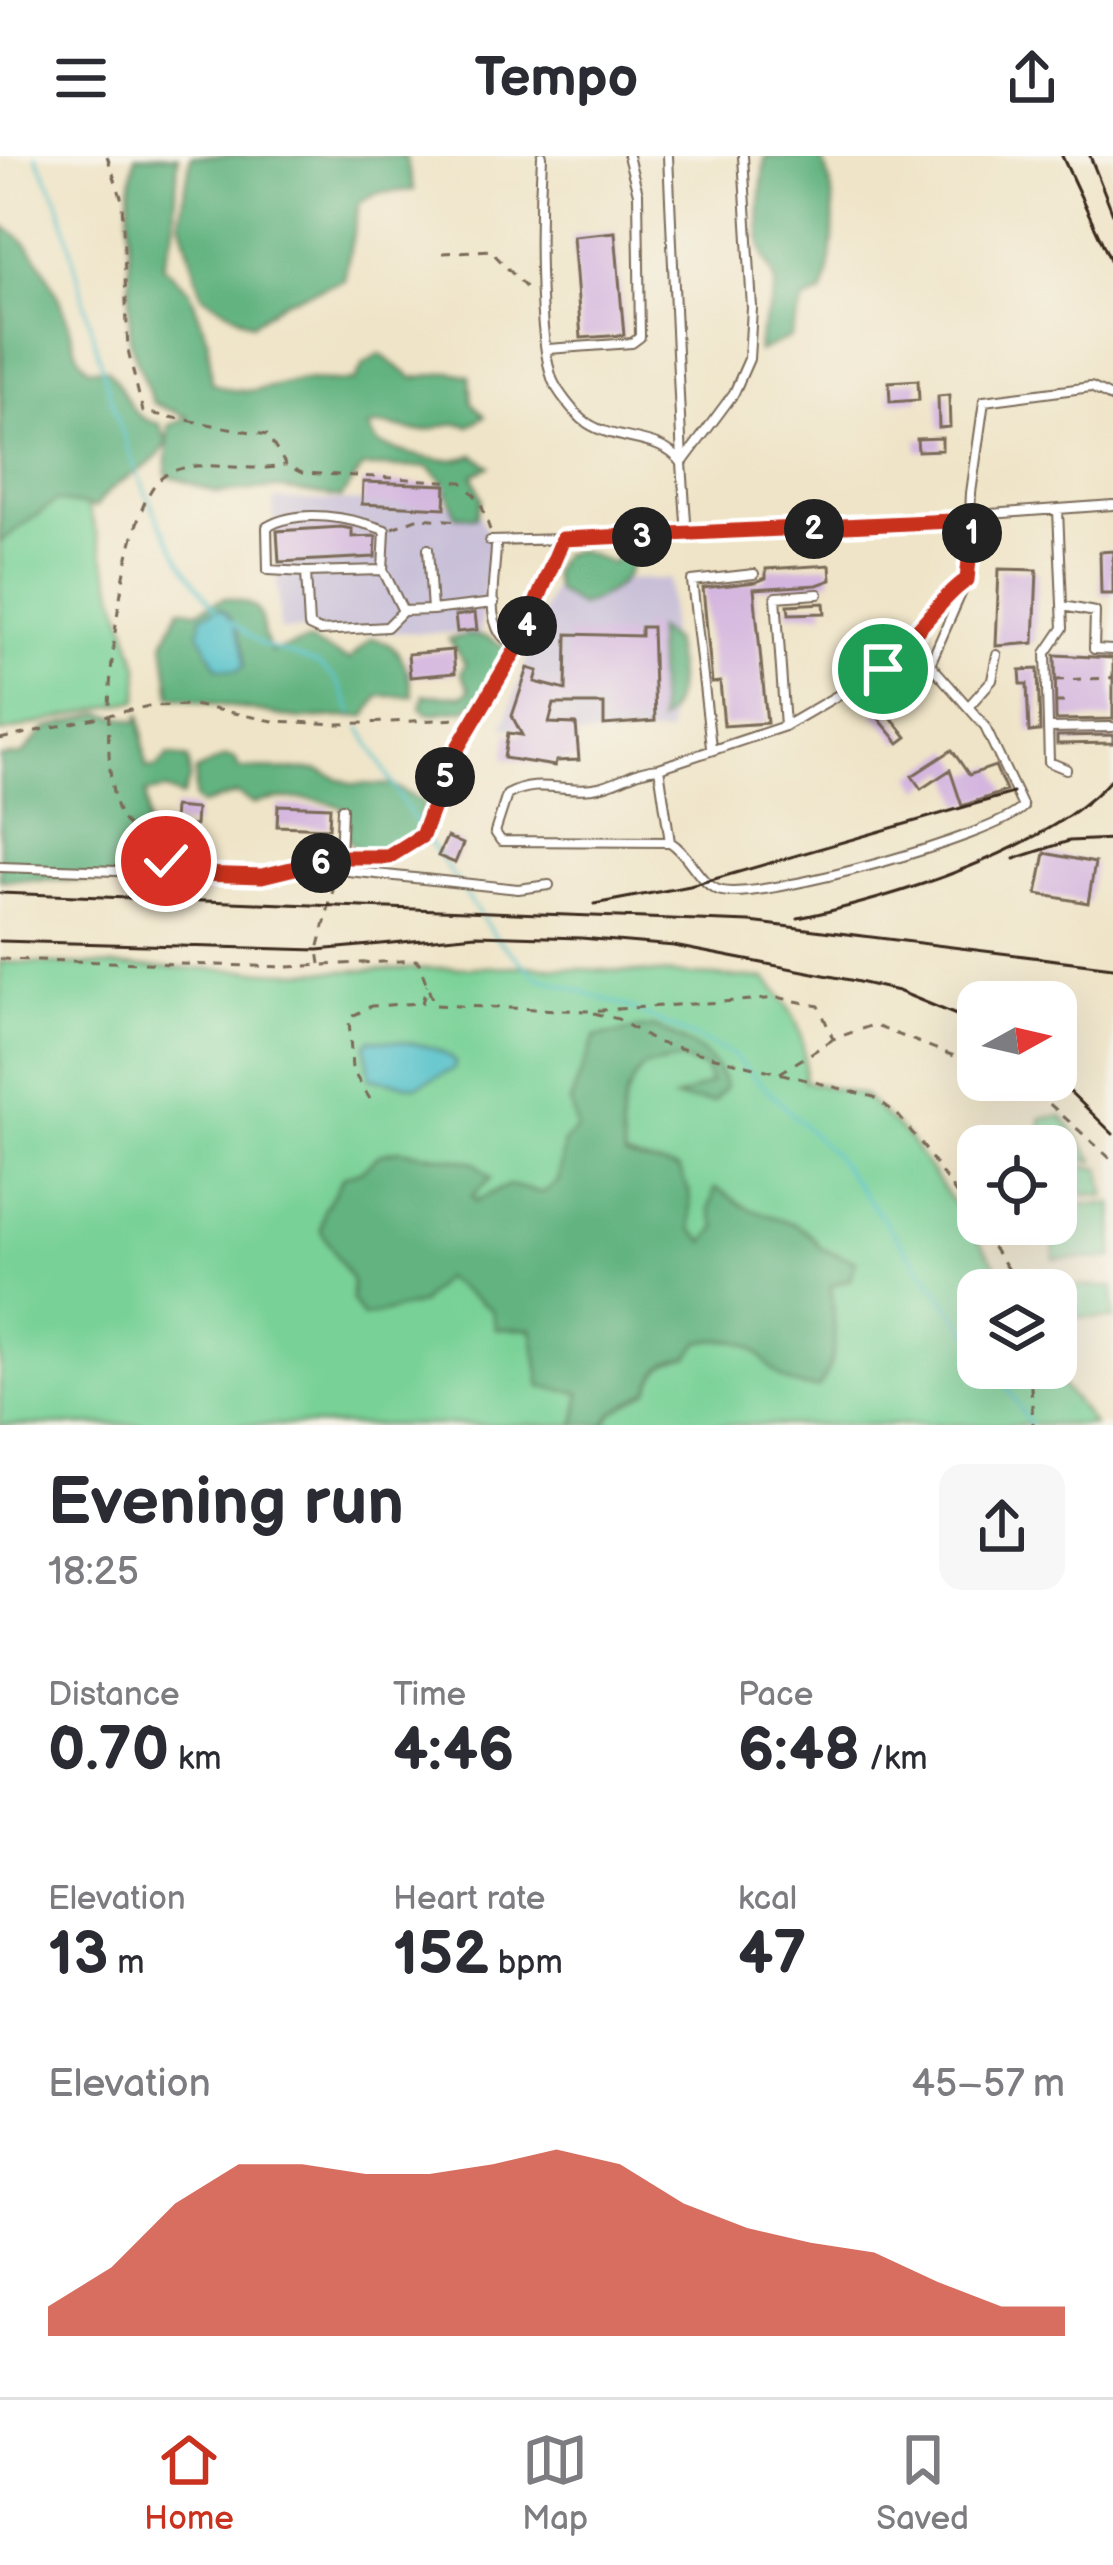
<!DOCTYPE html>
<meta charset="utf-8">
<style>
body{margin:0;font-family:"Balsamiq Sans",sans-serif;background:#f7f7f7;color:#2b2b33;height:100vh;display:flex;flex-direction:column;font-size:45px;white-space:nowrap}
*{box-sizing:border-box;margin:0}
p{font-size:39px;color:#7c7c81}
.icon{flex:none;width:66px;height:66px;fill:none;stroke:currentColor;stroke-width:2;stroke-linecap:round;stroke-linejoin:round}
.map{position:relative;height:1269px;overflow:hidden}
.drawer{display:flex;flex-direction:column;background:#fff;flex:1}
.drawer>*{flex:none}
.needle{width:78px;rotate:82deg}
.buttons{position:absolute;left:957px;top:825px;display:grid;gap:24px}
.buttons a{display:grid;place-items:center;width:120px;height:120px;border-radius:24px;background:#fff;box-shadow:0 12px 48px #0002;font-size:60px}
.pin{position:absolute;display:grid;place-items:center;width:102px;height:102px;color:#fff;margin:-51px;border:6px solid #fff;border-radius:50%;box-shadow:0 3px 12px #0007}
.km{position:absolute;width:60px;height:60px;margin:-30px;border-radius:50%;background:#222;color:#fff;font-size:33px;line-height:60px;text-align:center}
.round{display:grid;place-items:center;flex:none;width:126px;height:126px;border-radius:24px;background:#f7f7f7}
.summary{display:flex;align-items:center;justify-content:space-between;height:204px;padding:0 48px}
h1{font-size:66px;font-weight:700;line-height:90px}
.stats{display:grid;grid-template-columns:repeat(3,1fr);gap:18px;height:204px;padding:12px 48px}
.stats div{display:grid;align-content:center}
.stats b{font-size:60px;font-weight:700}
.stats small{font-size:33px;font-weight:400}
.stats p{font-size:33px}
.chart{height:336px;padding:24px 48px}
.chart p{display:flex;justify-content:space-between}
.chart svg{width:100%;height:216px;margin-top:12px;fill:#c8321e;opacity:.7}
header{display:flex;justify-content:space-between;align-items:center;height:156px;padding:0 48px;background:#fff;font-size:54px;font-weight:700}
.dock{display:flex;justify-content:space-around;align-items:center;height:168px;border-top:3px solid #e1e1e2;background:#fff;font-size:33px;color:#7c7c81}
.dock a{display:grid;justify-items:center;gap:6px}
.dock .current{color:#c8321e}
.map>svg:first-child{display:block}
.industrial{fill:#c8bfd8}
.green{fill:#78d197;stroke:#5a7e5a;stroke-width:3}
.forest{fill:#62b380;stroke:#4e6e4f;stroke-width:3}
.water{fill:#56c3cb;stroke:#487674;stroke-width:3}
.lines{fill:none;stroke-linecap:round;stroke-linejoin:round}
.stream{stroke:#56c3cb;stroke-width:3}
.building{fill:#d4b5df}
.service-casing{stroke:#7a6b59;stroke-width:12}
.path{stroke:#7a6b59;stroke-width:3;stroke-dasharray:9 9;stroke-linecap:butt}
.service{stroke:#fff;stroke-width:8}
.rail{stroke:#3b2a1e;stroke-width:3}
.route-casing{stroke:#fff;stroke-width:24}
.route{stroke:#c8321e;stroke-width:15}
</style>
<header><svg class="icon" aria-label="menu" viewBox="0 0 24 24"><path d="M4 6h16M4 12h16M4 18h16"/></svg>Tempo<svg class="icon" aria-label="share" viewBox="0 0 24 24"><path d="M12 15V3M7 8l5-5 5 5M5 13v7h14v-7"/></svg></header>
<div class="map">
<svg width="1113" height="1269" viewBox="0 0 1113 1269">
<rect width="100%" height="100%" fill="#f7f3e8"/>
<filter id="ink" filterUnits="userSpaceOnUse"><feTurbulence type="fractalNoise" baseFrequency=".00833" numOctaves="2"/><feDisplacementMap in="SourceGraphic" scale="24" xChannelSelector="R" yChannelSelector="G"/><feConvolveMatrix kernelMatrix="1 2 1 2 8 2 1 2 1" color-interpolation-filters="sRGB"/></filter>
<filter id="wash" filterUnits="userSpaceOnUse"><feTurbulence type="fractalNoise" baseFrequency=".004" numOctaves="4" result="noise"/><feDisplacementMap in="SourceGraphic" scale="48" xChannelSelector="R" yChannelSelector="G"/><feGaussianBlur stdDeviation="2.7" result="paint"/><feColorMatrix in="noise" values="0 0 0 0 0 0 0 0 0 0 0 0 0 0 0 0 0 1.4 0 .05"/><feComposite in="paint" operator="in"/></filter>
<g filter="url(#wash)">
<rect width="100%" height="100%" fill="#efe4c7"/>
<path class="industrial" d="M273,343L476,349L490,385L480,478L280,474Z
M670,423L669,578L561,581L503,571L555,424Z"/>
<path class="green" d="M0,75L139,511L138,544L0,577Z
M0,806L293,816L525,810L766,823C797,857 807,879 804,925L863,939L908,982L1013,1134H978V1212H1050C1062,1235 1081,1247 1093,1269H0Z
M1062,960L1095,1005L1056,1003V990H1042L1041,962Z
M1058,1009L1101,1012L1105,1040L1066,1037Z
M1113,1048V1102L1054,1103L1056,1049Z
M1064,1130L1113,1131V1163L1063,1160Z"/>
<path class="forest" d="M135,0H178L174,74L163,109L190,135L208,184L212,227C244,243 265,231 296,225C314,222 335,227 354,225L364,208L380,198L413,222L452,216L470,220L472,247L485,260L469,270C447,263 441,274 419,275C401,275 387,264 368,272L378,288C408,298 444,311 474,299L490,310L473,319L482,343L476,361L456,360L442,324L428,311H363L341,342L276,332L218,337L166,319L169,270L188,261L153,247L130,186L129,40Z
M191,0H405L414,34L376,37L359,47L344,124L284,145L252,168L202,139L180,64Z
M818,0C841,27 835,108 822,138L804,145L790,182L758,196C759,167 773,152 775,133C777,118 766,110 763,97C755,67 762,31 765,1Z
M4,71C35,85 54,129 66,161C75,182 71,195 88,212L107,213C130,235 123,261 160,268L167,287C148,321 118,316 96,351L56,345L0,386Z
M624,392L633,394C632,428 608,438 580,450L556,435L552,417L560,399L578,394L612,407Z
M224,442C276,449 253,466 271,496L308,485L349,504L371,482C403,487 407,513 413,540H379L366,560L299,563L171,540L164,486L180,452L197,455Z
M656,473L672,485C678,511 682,549 659,567Z
M468,479L487,481L512,495L514,504L467,553L429,558L421,552L424,539L462,540L470,534L461,517L465,508L449,483Z
M101,557L138,565L140,557L146,612H156L169,599L188,603L190,623L182,641L166,634L146,637L148,691L132,725L0,724V601L22,599L45,573Z
M226,601L235,603L239,613L317,614L352,628L391,629L425,647L414,685C387,695 370,710 348,684L347,655C326,640 277,640 253,648L237,638L201,649L195,643L196,615Z
M653,871C684,884 716,898 726,931L713,946L675,943L710,927L705,912L680,904L643,911C620,939 618,967 625,1001L679,1013L689,1035L692,1073L705,1086L717,1071L710,1053L715,1032C728,1037 736,1047 748,1052C775,1064 805,1063 820,1092L856,1105L850,1123L831,1130C834,1165 841,1200 819,1231C767,1234 772,1196 739,1186C729,1182 711,1185 700,1185L689,1201C665,1204 657,1211 649,1234L613,1256L604,1269H575L581,1237L541,1231L532,1173H496L492,1154L443,1122L420,1148L363,1161L352,1144V1125L321,1075L324,1054L343,1021L362,1014L380,998L399,994L475,1006L491,1022L472,1040L475,1045L509,1029L542,1037L558,1026L564,986L577,973L570,946L595,881Z"/>
<path class="water" d="M219,452C236,459 245,493 244,511L236,515L217,511L199,477L202,459Z
M371,883C402,887 433,884 455,906L454,913L416,930L370,922L366,889Z"/>
<g class="lines">
<path class="stream" d="M36,0L58,44C96,182 122,339 215,452
M232,466L260,488L317,508L336,523L353,558
M361,572L407,654L496,782L536,820L628,851L731,898L833,998L978,1187
M995,1212L1030,1269"/>
</g>
<g id="blocks">
<path class="building" d="M615,76L624,179L581,182L573,80Z
M918,224L919,244L890,246L889,226Z
M949,239L950,271L939,272L938,240Z
M942,282V294L918,295L917,283Z
M363,326L446,329L445,352L362,348Z
M341,371L352,373V381L376,380L375,401L279,406L277,375Z
M1113,395V438H1101L1100,396Z
M830,409L831,424L817,429L754,433L767,567L724,570L720,526L712,527L703,432L756,426L766,422V413Z
M999,413L1037,414L1034,487L996,490Z
M824,447L825,457L789,458L788,449Z
M475,457L477,474L457,476L455,460Z
M641,471H652L655,565L604,569V548H554L549,567L576,568L579,604L556,605L555,610L504,602L508,577L522,579L512,560L528,512L538,515L535,526L566,534L567,478L641,480Z
M453,494L455,517L410,521L408,498Z
M1055,499L1113,502V563L1056,564Z
M1038,513L1040,575L1029,576L1027,528H1021L1020,514Z
M882,550L907,581L899,587L874,557Z
M1113,579V587L1057,588V580Z
M952,594L969,619L995,610L1006,635L962,650L950,614L921,633L912,620Z
M278,649L330,651L329,672L277,670Z
M174,651L196,653L195,670L173,668Z
M447,681L463,688L455,707L438,700Z
M1045,697L1095,707L1088,747L1037,738Z"/>
</g>
</g>
<g filter="url(#ink)">
<use href="#blocks" fill-opacity="0" stroke="#7a6b59" stroke-width="3"/>
<g class="lines">
<defs>
<path id="service" d="M542,0C539,52 536,180 553,225C558,236 573,255 582,263C611,288 659,276 682,307
M668,0L682,305
M743,0L752,152L749,203L734,237L682,307L687,380L1113,349
M548,193L632,187L640,181L638,37L628,0
M1058,354L1063,472L1046,497L1049,606L1066,613
M490,385L687,380
M496,385C497,419 478,477 518,490
M428,393L432,454L494,447
M306,416L268,414L267,371C300,351 351,362 385,374L383,414
M967,424L952,431L925,471L883,513L785,570L659,612L670,686C690,698 700,731 722,735C764,744 996,680 1023,651L984,569L930,508L967,424L971,337L984,245L1091,231L1113,242
M1063,450L1095,456L1094,493L1113,494
M403,455L383,414L306,416L309,470L320,475L387,471L403,455L432,454
M529,465L546,475
M968,551L992,524L997,499
M785,570L776,441L818,438
M1048,572L1112,571
M711,591L692,425L754,418
M659,612C634,613 617,629 593,632C560,636 538,622 507,639L495,676L501,685L670,686
M342,652L340,701H388L422,680L451,603L518,490L563,383
M0,711L262,720L340,701L348,715L518,733L549,729"/>
</defs>
<use href="#service" class="service-casing"/>
<path class="path" d="M107,0L122,44L128,195L143,256L267,279L286,309L302,317L462,326L480,345L491,377
M443,97L490,94L531,137
M392,372L419,362L461,365
M1055,524L1113,522
M1055,546H1071
M0,583L149,550L193,549L273,565L339,568L461,563
M167,708C155,691 133,680 122,663C91,616 118,361 159,324C190,296 247,320 284,309
M0,803L286,811L418,804L434,849L587,855L781,842L819,850L833,883L873,869L978,909
M320,808L318,794L337,718
M594,857L618,863L655,886L874,941L897,958L923,990L1022,1134
M780,917L832,884
M1023,924L1113,1005
M370,943L352,914L349,862L371,850L422,847L427,829
M1030,1212L1033,1269"/>
<use href="#service" class="service"/>
<path class="rail" d="M1062,0L1113,110
M1090,0L1113,58
M1014,703L1069,685L1113,683
M0,737L750,766L1113,811
M594,748L690,730L1013,637
M798,762C889,744 1052,693 1113,621
M0,785L318,794L476,779L581,782L674,790L850,824L898,835L978,868
M1056,922L1113,978"/>
</g>
</g>
<g class="lines" filter="url(#ink)">
<defs>
<path id="route" d="M166,705L167,717L262,720L340,701H388L422,680L451,603L518,490L563,383L973,364L967,424C948,434 904,492 883,513"/>
</defs>
<use href="#route" class="route-casing"/>
<use href="#route" class="route"/>
</g>
</svg>
<div class="buttons">
<a><svg class="needle" viewBox="-14 -14 28 28"><path d="M0-13l5 13h-10z" fill="#e53935"/><path d="M0 13l5-13h-10z" fill="#7c7c81"/></svg></a>
<a><svg class="icon" aria-label="locate" viewBox="0 0 24 24"><circle cx="12" cy="12" r="6"/><path d="M12 2v4M12 18v4M2 12h4M18 12h4"/></svg></a>
<a><svg class="icon" aria-label="layers" viewBox="0 0 24 24"><path d="M12 4l9 5-9 5-9-5zM3 14l9 5 9-5"/></svg></a>
</div>
<div class="pin" style="left:883px;top:513px;background:#1e9e55"><svg class="icon" aria-label="arrive" viewBox="0 0 24 24"><path d="M6 21V4h12l-3 4 3 4H6"/></svg></div>
<div class="pin" style="left:166px;top:705px;background:#d93025"><svg class="icon" aria-label="check" viewBox="0 0 24 24"><path d="M5 12l5 5 9-10"/></svg></div>
<b class="km" style="left:972px;top:377px">1</b>
<b class="km" style="left:814px;top:373px">2</b>
<b class="km" style="left:642px;top:381px">3</b>
<b class="km" style="left:527px;top:470px">4</b>
<b class="km" style="left:445px;top:621px">5</b>
<b class="km" style="left:321px;top:707px">6</b>
</div>
<section class="drawer">
<div class="summary"><div><h1>Evening run</h1><p>18:25</p></div><a class="round"><svg class="icon" aria-label="share" viewBox="0 0 24 24"><path d="M12 15V3M7 8l5-5 5 5M5 13v7h14v-7"/></svg></a></div>
<div class="stats">
<div><p>Distance</p><b>0.70<small> km</small></b></div>
<div><p>Time</p><b>4:46</b></div>
<div><p>Pace</p><b>6:48<small> /km</small></b></div>
</div>
<div class="stats">
<div><p>Elevation</p><b>13<small> m</small></b></div>
<div><p>Heart rate</p><b>152<small> bpm</small></b></div>
<div><p>kcal</p><b>47</b></div>
</div>
<div class="chart"><p><span>Elevation</span>45–57 m</p>
<svg viewBox="0 0 160 44" preserveAspectRatio="none"><path d="M0 44V38L10 30L20 17L30 9L40 9L50 11L60 11L70 9L80 6L90 9L100 17L110 22L120 25L130 27L140 33L150 38L160 38V44z"/></svg>
</div>
</section>
<nav class="dock">
<a class="current"><svg class="icon" aria-label="home" viewBox="0 0 24 24"><path d="M3 11l9-7 9 7M6 9v11h12V9"/></svg>Home</a>
<a><svg class="icon" aria-label="map" viewBox="0 0 24 24"><path d="M3 6l6-2 6 2 6-2v14l-6 2-6-2-6 2zM9 4v14M15 6v14"/></svg>Map</a>
<a><svg class="icon" aria-label="saved" viewBox="0 0 24 24"><path d="M7 4h10v16l-5-4-5 4z"/></svg>Saved</a>
</nav>
